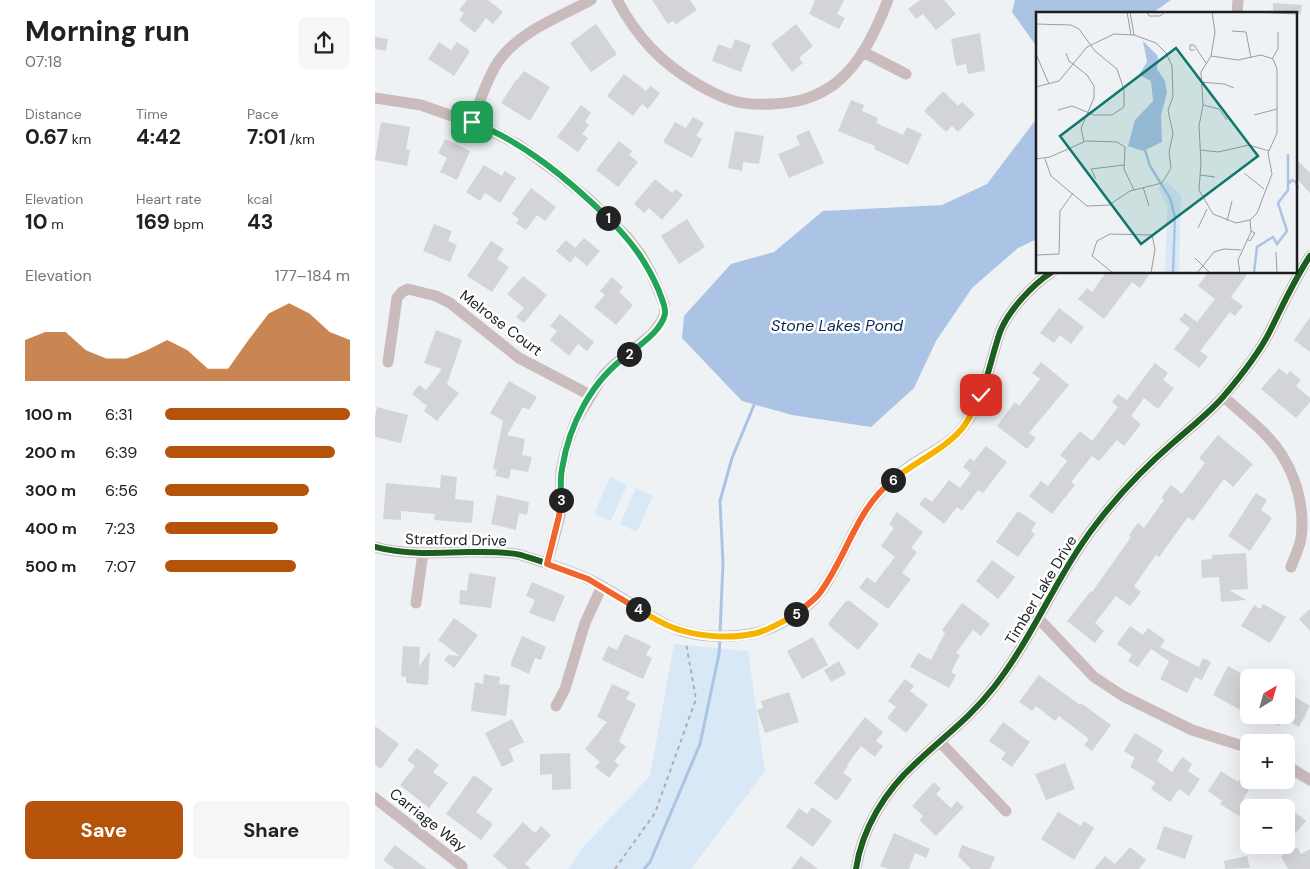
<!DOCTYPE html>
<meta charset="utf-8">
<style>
body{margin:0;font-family:"DM Sans",sans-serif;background:#f6f6f6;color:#202124;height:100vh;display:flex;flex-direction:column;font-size:19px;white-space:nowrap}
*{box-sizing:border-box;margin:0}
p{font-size:16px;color:#757577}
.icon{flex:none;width:28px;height:28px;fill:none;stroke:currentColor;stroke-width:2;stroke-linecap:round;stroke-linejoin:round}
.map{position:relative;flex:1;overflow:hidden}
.drawer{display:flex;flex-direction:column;background:#fff;width:375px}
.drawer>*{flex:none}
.needle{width:32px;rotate:37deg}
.tools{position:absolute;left:865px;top:669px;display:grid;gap:10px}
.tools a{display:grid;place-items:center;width:55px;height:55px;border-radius:8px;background:#fff;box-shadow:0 5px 20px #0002;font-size:25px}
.pin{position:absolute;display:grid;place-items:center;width:42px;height:42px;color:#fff;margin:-21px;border-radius:10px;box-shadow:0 2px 8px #0006}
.km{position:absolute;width:25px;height:25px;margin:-12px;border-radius:50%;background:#222;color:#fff;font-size:14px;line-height:25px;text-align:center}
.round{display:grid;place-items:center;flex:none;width:52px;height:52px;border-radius:8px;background:#f6f6f6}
.overview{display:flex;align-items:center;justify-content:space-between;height:85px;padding:0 25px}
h1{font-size:28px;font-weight:700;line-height:38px}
.metrics{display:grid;grid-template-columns:repeat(3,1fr);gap:8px;height:85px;padding:5px 25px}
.metrics div{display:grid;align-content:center}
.metrics b{font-size:21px;font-weight:700}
.metrics small{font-size:14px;font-weight:400}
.metrics p{font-size:14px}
.chart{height:140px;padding:10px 25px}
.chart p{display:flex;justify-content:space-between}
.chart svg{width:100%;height:90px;margin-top:5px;fill:#b45309;opacity:.7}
.button{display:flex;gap:10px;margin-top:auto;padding:10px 25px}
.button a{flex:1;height:58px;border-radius:8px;background:#b45309;color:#fff;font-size:20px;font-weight:700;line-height:58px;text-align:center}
.button a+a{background:#f6f6f6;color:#202124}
ul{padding:0 25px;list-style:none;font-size:16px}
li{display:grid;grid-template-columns:80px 60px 1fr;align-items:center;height:38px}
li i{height:12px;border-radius:6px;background:#b45309}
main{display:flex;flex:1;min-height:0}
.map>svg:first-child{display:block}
.green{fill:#d8e8f7}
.water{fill:#abc3e4}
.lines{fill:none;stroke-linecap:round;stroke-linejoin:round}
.stream{stroke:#abc3e4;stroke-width:3}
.building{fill:#d2d4d7}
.path{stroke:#b4abad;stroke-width:2;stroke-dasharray:4 4;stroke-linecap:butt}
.minor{stroke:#cabbbd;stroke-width:11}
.cycleway-casing{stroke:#fff;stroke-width:9}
.cycleway{stroke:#1b5e20;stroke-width:6}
.split-1-casing{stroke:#fff;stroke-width:10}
.split-2-casing{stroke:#fff;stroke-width:10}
.split-3-casing{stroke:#fff;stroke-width:10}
.split-4-casing{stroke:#fff;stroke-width:10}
.split-5-casing{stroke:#fff;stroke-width:10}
.split-6-casing{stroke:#fff;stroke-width:10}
.split-7-casing{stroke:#fff;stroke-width:10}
.split-1{stroke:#22a559;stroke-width:6}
.split-2{stroke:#22a559;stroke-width:6}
.split-3{stroke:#22a559;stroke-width:6}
.split-4{stroke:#f0652b;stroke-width:6}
.split-5{stroke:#f5b400;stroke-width:6}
.split-6{stroke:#f0652b;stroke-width:6}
.split-7{stroke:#f5b400;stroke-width:6}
.labels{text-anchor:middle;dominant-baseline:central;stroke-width:5;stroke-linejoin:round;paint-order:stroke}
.street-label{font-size:15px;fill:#1c1e1f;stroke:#fff}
.water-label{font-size:16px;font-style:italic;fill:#072851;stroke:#fff}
.inset-river{fill:none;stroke:#abc3e4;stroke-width:2.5}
.inset-road{fill:none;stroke:#9b9d9f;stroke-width:1}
.view{fill:#0f766e;fill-opacity:0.15;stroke:#0f766e;stroke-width:2.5}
.inset-edge{fill:none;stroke:#1c1e1f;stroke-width:2.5}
</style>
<main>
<section class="drawer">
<div class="overview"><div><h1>Morning run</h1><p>07:18</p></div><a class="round"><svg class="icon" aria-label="share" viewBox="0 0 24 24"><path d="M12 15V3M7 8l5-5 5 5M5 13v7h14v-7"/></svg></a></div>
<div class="metrics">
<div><p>Distance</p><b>0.67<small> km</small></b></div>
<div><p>Time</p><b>4:42</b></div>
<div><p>Pace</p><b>7:01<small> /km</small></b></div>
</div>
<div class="metrics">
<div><p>Elevation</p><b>10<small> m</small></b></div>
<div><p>Heart rate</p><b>169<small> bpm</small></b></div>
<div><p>kcal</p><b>43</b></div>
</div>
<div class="chart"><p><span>Elevation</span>177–184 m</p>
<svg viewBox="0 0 160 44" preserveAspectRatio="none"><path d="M0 44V24L10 20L20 20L30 29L40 33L50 33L60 29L70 24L80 29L90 38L100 38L110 24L120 11L130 6L140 11L150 20L160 24V44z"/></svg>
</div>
<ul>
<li><b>100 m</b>6:31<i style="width:100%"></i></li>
<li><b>200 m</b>6:39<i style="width:92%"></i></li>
<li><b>300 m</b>6:56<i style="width:78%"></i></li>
<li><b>400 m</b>7:23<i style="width:61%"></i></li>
<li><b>500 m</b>7:07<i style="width:71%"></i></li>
</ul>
<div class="button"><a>Save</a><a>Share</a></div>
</section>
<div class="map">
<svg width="935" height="869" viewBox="0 0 935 869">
<rect width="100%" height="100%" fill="#eff2f5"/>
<path class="green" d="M235,477L252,485L236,521L219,514Z
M261,488L278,496L262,532L245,524Z
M299,644L373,651L390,772L316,869H193L209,846L275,776Z"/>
<path class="water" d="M640,0H796L776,14H662V47L637,12Z
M662,118V239L643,248L597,288L561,341L539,388L496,427L417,415L367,401L307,338L309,316L356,264L399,252L448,211L567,205L612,184Z"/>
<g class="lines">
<path class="stream" d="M345,633L348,563L345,501L357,458L379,405
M269,869L275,862L325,744L344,654L345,639"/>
</g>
<path class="building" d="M92,0H113L128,12L118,24L111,18L100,33L84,20L89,13L84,10Z
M277,0H315L322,10L301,24L298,21L293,24Z
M440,0H469L462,14L470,18L464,29L434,14Z
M545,0H569L581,14L561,30L548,14L541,19L533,9Z
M898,3L927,5L926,14H898Z
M221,24L242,54L216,72L195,43Z
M421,24L438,46L424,58L428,63L417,72L396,44Z
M605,33L610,71L593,74L591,64L581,66L576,39Z
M0,37L13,39L11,51L0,49Z
M360,39L376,45L366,72L337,61L343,44L356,49Z
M64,42L76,50L82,42L94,50V53L79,76L53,59Z
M149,71L175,87L155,121L126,103L141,80H142Z
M249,74L271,91L276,86L285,93L273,109L267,104L258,116L232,96Z
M568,91L583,106L587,102L600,114L583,132L577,126L571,132L549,111Z
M476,100L489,105L487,111L503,118L501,123L528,135L532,127L547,134L533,165L499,149L500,146L463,131Z
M206,105L216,113L210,121L214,125L207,134L213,138L203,152L182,137Z
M318,117L329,123L321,136L327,139L317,158L288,142L300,122L311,128Z
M6,122L35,127L31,149L35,150L32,166L0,160Z
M434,130L449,163L414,178L403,154L425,145L421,136Z
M360,131L389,136L384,164L368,162L367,171L353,168Z
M70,139L95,151L82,180L65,172L72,158L63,153Z
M244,141L257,151L254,155L263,162L243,187L221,170Z
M921,159L935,173V193L921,178Z
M109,165L127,176L130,171L141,178L125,203L110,193L105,201L91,192Z
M280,179L297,193L301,189L308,195L287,220L274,208L269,213L259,204Z
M156,188L181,207L170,221L162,215L151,230L141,223L144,219L137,214Z
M312,219L330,247L304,264L286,236Z
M59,224L77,231L73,241L82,245L75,262L48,251Z
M209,238L225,251L212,266L200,256L195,263L181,251L191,240L200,248Z
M116,241L129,249L122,259L134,267L117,292L92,276Z
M731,272H776L765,288L757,282L729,319L703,299L712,288L717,292Z
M833,272H874L856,297L868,306L860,316L855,312L825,351L833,357L824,368L799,349L815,328L804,320L810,313L822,322L840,299L823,286Z
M148,276L172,295L149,323L141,317L149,308L132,294Z
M237,277L248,287L244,292L258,305L241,325L219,307L230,295L225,291Z
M684,308L709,327L696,344L685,335L679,343L665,333Z
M185,314L219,342L212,351L203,344L194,356L175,340L182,331L175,326Z
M935,317V352L919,340Z
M61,330L87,340L72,384L84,393L62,421L49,411L52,406L37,394L44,385L51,390L67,369L49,363Z
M666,362L694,385L654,433L661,438L652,449L622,426L640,402L644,406L665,379L657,373Z
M780,363L793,373L788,380L799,388L783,409L769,398L756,416L766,424L749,446L742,440L724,461L717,456L696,482L700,485L677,514L654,496L666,481L673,486L692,461L685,455L705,431L717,441L743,407L737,402L743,394L752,400Z
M904,368L912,375L915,371L926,380L921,386L935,398V402L921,418L886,389Z
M134,381L162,397L154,410L148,407L132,435L150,439L147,455L157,457L153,472L136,469L134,479L120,476L122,470L118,469L128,421L115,413Z
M2,407L33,415L26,443L0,437V417Z
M843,435L878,464L858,487L849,479L818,521L813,517L784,557L781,555L759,586L766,592L755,606L741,596L720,623L729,631L720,643L692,621L716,591L717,592L756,537L754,535L763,523L769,528L789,500L786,498L796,485L807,494L830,463L824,458Z
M611,446L632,462L608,493L603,490L587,511L582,507L569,524L544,504L550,497L557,502L574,480L585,488L596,473L588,467L595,458L599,461Z
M66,475L82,477L80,499L99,501L97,523L59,520L60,514L26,511V520L8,519L11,483L65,488Z
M881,493L892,500L886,510L897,518L875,551L853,536Z
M122,495L154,502L152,515L144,513L141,530L116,524Z
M643,511L661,523L656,531L660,534L643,557L621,542Z
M522,512L548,532L536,548L542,552L527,573L536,579L513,609L484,588L492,577L500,583L520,557L506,546L519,528L514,524Z
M871,553L873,589L854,590L871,600L846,602L844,577L827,578L826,560L837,559V555Z
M617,560L640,577L623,599L601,581Z
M94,573L121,577L116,608L84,604L85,590L92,591Z
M157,582L190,596L179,622L154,613L160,600L151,596Z
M471,601H475L504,624L483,650L454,626V622Z
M587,603L615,624L606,636L598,630L581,653L585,655L576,672L581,675L574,688L535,667L543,653L556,660L570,633L567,630Z
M888,604L911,617L895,643L866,626L879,605L885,609Z
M935,609V631L924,619Z
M79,618L103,635L79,668L69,660L73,655L85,656L63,640Z
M755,626L768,635L773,628L790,640L785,647L824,667L828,658L836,662L827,680L820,677L812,693L785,679L794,661L776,649L763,667L753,661L757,655L742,644Z
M250,634L276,646L271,655L277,658L268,679L227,660L233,646L242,650Z
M147,636L171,647L166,660L160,658L154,674L136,666V662Z
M438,637L453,665L427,679L412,651Z
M28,646L45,647L44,666L55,651L53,685L31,683V677L26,676Z
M464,661L471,674L456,682L449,670Z
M853,666L873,677L869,684L874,687V708L871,713L838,695Z
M109,674L125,677L124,684L135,685L131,716L96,711L100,682L108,684Z
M664,675L705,705L706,703L736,725L717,751L709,745L714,739L684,716L680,721L661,706L657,711L644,702Z
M530,679L539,686L535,691L553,705L531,733L512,718L521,707L513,701Z
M237,684L255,692L251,699L261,704L244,741L251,747L239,761L244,765L234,778L220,767L225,762L210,749L232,722L222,717Z
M414,692L424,722L390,733L382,710L388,708L386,701Z
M911,692L935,706L924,727L911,719Z
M886,715H910L904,726Z
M490,717L508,732L501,741L508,746L500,757L486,746L472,765L473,766L468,773L477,779L462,801L439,783Z
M137,719L149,742L134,749L139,761L127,767L110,733Z
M628,722L655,742L637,767L626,759L631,753L614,741Z
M0,726L24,744L6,769L0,765Z
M760,733L788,750L782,761L797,772L807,757L817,764L813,771L825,779L814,796L804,789L795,802L776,789L780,782L755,767L760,758L749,751Z
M42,748L64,765L58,772L73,783L54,808L25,785L40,766L32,760Z
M195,753L196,789L177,790V774L165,775V754Z
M690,763L700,789L671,800L660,774Z
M846,771L863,782L867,776L878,783L868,799L873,802L864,816L845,804L847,801L833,791Z
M99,775L118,789L101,812L118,824L106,840L71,814Z
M559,782L566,789L561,794L576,808L582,801L589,807L561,836L544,820L548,816L537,806Z
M911,805L931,821L911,844Z
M437,807L457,821L438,847L411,827L424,808L432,814Z
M683,812L706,826L709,821L719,828L699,860L666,839Z
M148,822L160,833L166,826L176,835L150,864L156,869H133L118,856Z
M789,826L818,836L810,859L781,849Z
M519,833L555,849L551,858L540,853L534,869H513L505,866Z
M20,845L52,869H20L8,860Z
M587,845L620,857L615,869H596L583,856Z
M755,847L771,860L764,869H719L730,856L740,864Z
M922,847L926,854L935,849V869H913L906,856Z
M426,856L443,869H416Z
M872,856L875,868L850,869L849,861Z"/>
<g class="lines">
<path class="path" d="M240,869L280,813L321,699L311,643"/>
<path class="minor" d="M242,0C262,37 285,62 322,84C350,100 365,106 397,104C422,103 441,98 461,83C487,62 501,30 513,0
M862,14L863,0
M488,52L531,74
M0,98L46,105L111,128L144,145L182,173L215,200L253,238L266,255L276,273L289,304L290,313L286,322L277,334L241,363L228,376L201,420L192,445L186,471L185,516L172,564
M97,122C105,102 111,80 123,62C144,31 185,17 216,0
M13,362L22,298L27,292L33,289L61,296L75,303L144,358L215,395
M849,397C862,409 876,420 889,433C916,459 931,500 926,538C925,547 919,558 916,567
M0,547C30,555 62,553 93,552C110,552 129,551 146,555C168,562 192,569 213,579C244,593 270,616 301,629C325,638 356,638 380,633C401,629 431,610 444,594C466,566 475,530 497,502C507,489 519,477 532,468C551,454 574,446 589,426C610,398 614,364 625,332C633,311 658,284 677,272
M41,603L48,553
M664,619L719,677L748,696L817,730L874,748
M181,706L190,689L210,623L227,586
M565,742L631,811
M911,765L935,780
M0,798L87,866V869
M481,869C487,828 511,790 541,763C569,736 594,719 619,687C659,636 682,574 722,523C745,493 771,466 799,442C816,427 833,414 848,397C865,377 883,355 895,331C908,305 919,280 935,256"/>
<defs>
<path id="cycleway" d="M0,547C30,555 62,553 93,552C110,552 129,551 146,555C168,562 192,569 213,579C244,593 270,616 301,629C325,638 356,638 380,633C401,629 431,610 444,594C466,566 475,530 497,502C507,489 519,477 532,468C551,454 574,446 589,426C610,398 614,364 625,332C633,311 658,284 677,272
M481,869C487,828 511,790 541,763C569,736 594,719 619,687C659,636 682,574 722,523C745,493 771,466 799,442C816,427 833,414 848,397C865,377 883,355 895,331C908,305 919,280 935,256"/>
</defs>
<use href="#cycleway" class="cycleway-casing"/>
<use href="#cycleway" class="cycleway"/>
</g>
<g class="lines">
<defs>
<path id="split-1" d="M97,122C149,142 194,180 233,218"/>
<path id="split-2" d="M233,218C257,242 271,261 284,291C286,298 291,306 290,314C286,331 266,344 254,354"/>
<path id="split-3" d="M186,500C186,490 185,479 187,469C194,424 217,380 254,354"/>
<path id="split-4" d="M186,500L184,516L172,564L213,579L263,609"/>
<path id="split-5" d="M263,609C276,617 290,626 305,630C328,637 358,639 382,633C396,629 409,621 421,614"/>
<path id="split-6" d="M421,614C428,608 438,601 444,594C472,557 481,509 518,480"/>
<path id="split-7" d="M518,480C539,462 573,448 589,426C596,416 601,405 606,395"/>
</defs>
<use href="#split-1" class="split-1-casing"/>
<use href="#split-2" class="split-2-casing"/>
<use href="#split-3" class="split-3-casing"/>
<use href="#split-4" class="split-4-casing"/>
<use href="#split-5" class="split-5-casing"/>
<use href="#split-6" class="split-6-casing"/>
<use href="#split-7" class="split-7-casing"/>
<use href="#split-1" class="split-1"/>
<use href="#split-2" class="split-2"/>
<use href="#split-3" class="split-3"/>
<use href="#split-4" class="split-4"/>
<use href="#split-5" class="split-5"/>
<use href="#split-6" class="split-6"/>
<use href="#split-7" class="split-7"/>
</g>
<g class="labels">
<g class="street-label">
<text transform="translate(126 323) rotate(37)">Melrose Court</text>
<text transform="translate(81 540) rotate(1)">Stratford Drive</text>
<text transform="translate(666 590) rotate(-59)">Timber Lake Drive</text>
<text transform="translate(53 820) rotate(38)">Carriage Way</text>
</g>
<g class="water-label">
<text x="462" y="325">Stone Lakes Pond</text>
</g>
</g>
<g transform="translate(661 12)">
<rect width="261" height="261" fill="#eff2f5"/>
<path d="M131,170L145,183L143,261H129L131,194L122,176Z" fill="#d8e8f7"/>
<path d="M107,29L122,44L121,57L129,69L131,81L125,103L126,130L107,139L92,134L99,108L117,89L115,69L103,63L111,50Z" fill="#abc3e4"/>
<path class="inset-river" d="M109,138L114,154L134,186L139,205L137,261M252,172L256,168L260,170L262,177M218,261L221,235L237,225L241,232L251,219L242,191L252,178V142"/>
<path class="inset-road" d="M91,0L95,23M94,0L98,23M111,0L113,4H124L129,0M217,0L262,2M0,12L35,13L43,17L59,39L81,57L88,78V95L76,103H58L36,94L22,98M196,19L210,20L215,46M159,38H154V33H158L170,51M30,41L33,49L51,63L58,74V86L45,116L48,130M0,42L13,72M225,43L237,47L241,57V121L232,141L236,162L221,201L214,208L200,211L177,202L163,178L165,151L163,114L167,93L165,60L175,44L202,48ZM175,44L179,20L176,0M236,47L242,37V20M164,70L188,72L198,76M0,75L23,69L51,35L78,22L98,23L120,31L130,41L136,54L137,85L132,98L137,122L133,140L135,156L126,171L94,179L73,193L51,194L15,164L9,147M167,93L183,97L191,108M218,103L241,97M165,138L182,140L213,133L233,139M0,147L14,145L50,129L81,130L89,135L88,157L98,178M208,161L228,177M164,163L179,165M60,167L55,157L88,153M107,175L113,194M191,209L196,189M162,216L171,197M211,227L214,229L217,224L219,221L215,219M240,240L241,261M0,243L23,242L24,199L37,181M159,246L174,261M77,261L56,244L61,229L74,222L116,223L119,237L115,261M161,261L178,240L188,237L205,238M204,261L202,248L215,220L214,208"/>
<path class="view" d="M140,36L222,144L105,232L24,124Z"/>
<rect width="261" height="261" class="inset-edge"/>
</g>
</svg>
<div class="tools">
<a><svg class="needle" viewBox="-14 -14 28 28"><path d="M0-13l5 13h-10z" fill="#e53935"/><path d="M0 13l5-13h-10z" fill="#757577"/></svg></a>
<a>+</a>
<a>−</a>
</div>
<div class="pin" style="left:97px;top:122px;background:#1e9e55"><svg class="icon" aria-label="arrive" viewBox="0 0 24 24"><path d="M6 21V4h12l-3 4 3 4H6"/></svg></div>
<div class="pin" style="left:606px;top:395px;background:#d93025"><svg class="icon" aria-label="check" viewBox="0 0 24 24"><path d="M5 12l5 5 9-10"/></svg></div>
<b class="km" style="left:233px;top:218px">1</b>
<b class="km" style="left:254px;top:354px">2</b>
<b class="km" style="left:186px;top:500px">3</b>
<b class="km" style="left:263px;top:609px">4</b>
<b class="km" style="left:421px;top:614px">5</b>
<b class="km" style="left:518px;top:480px">6</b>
</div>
</main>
